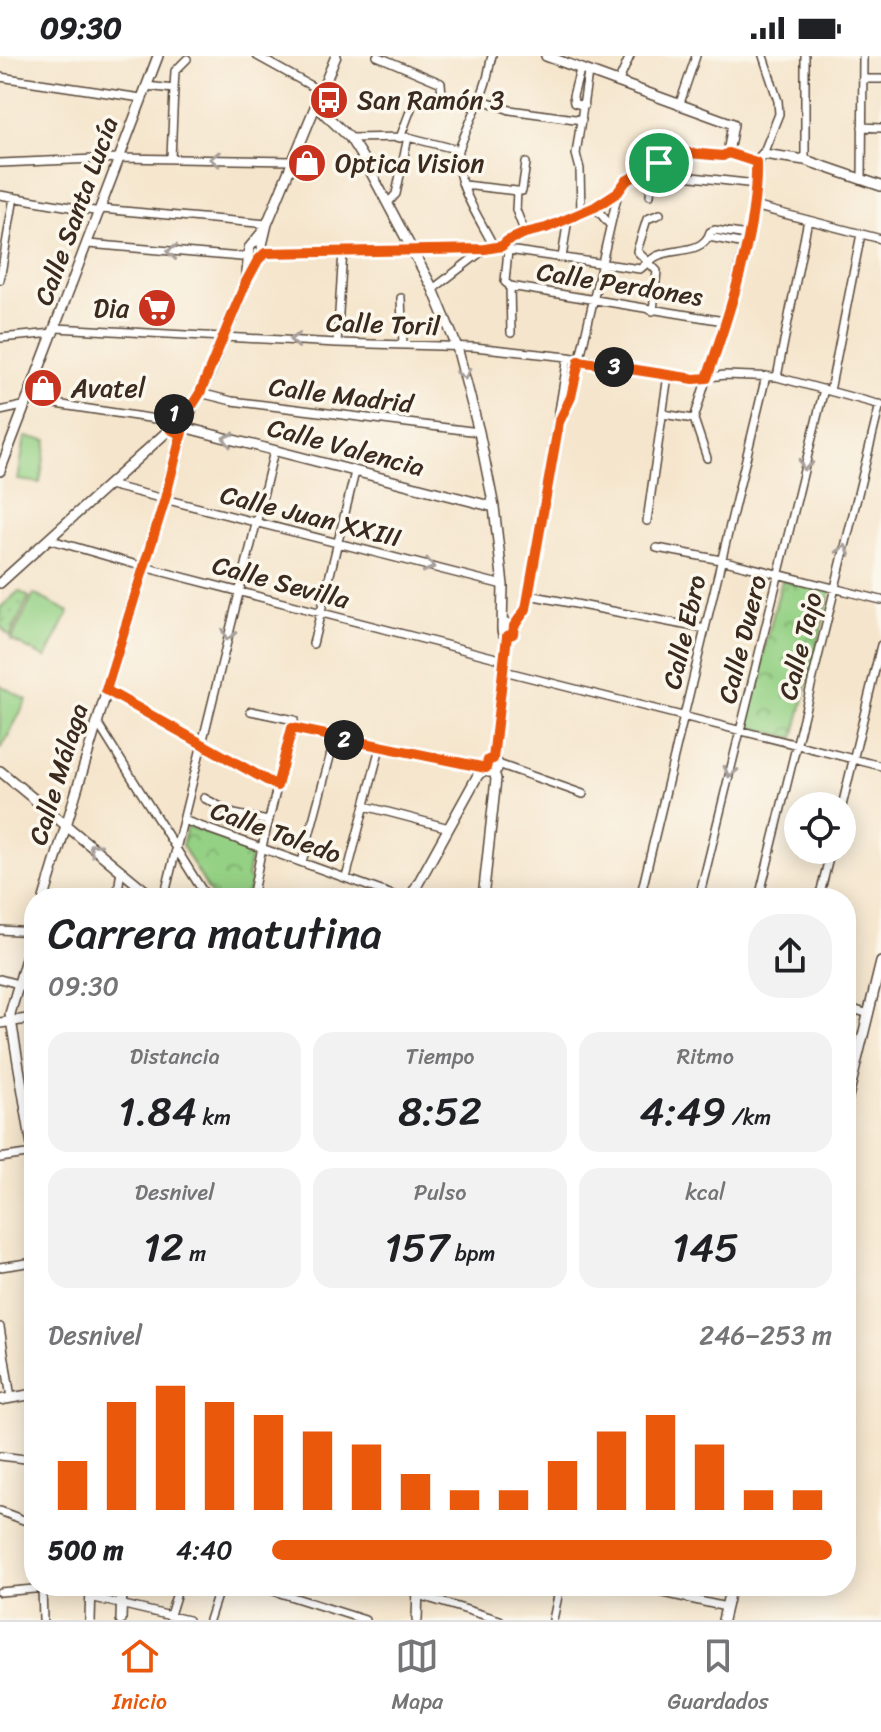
<!DOCTYPE html>
<html lang="es">
<meta charset="utf-8">
<style>
body{margin:0;font-family:Sriracha,sans-serif;background:#f2f2f2;color:#202124;height:100vh;display:flex;flex-direction:column;font-size:30px;white-space:nowrap}
*{box-sizing:border-box;margin:0}
p{font-size:26px;color:#757577}
.icon{flex:none;width:44px;height:44px;fill:none;stroke:currentColor;stroke-width:2;stroke-linecap:round;stroke-linejoin:round}
.map{position:relative;flex:1;overflow:hidden}
.panel{position:absolute;left:24px;top:832px;width:832px;height:708px;display:flex;flex-direction:column;background:#fff;border-radius:32px;box-shadow:0 4px 20px #0003}
.panel>*{flex:none}
.tools{position:absolute;left:784px;top:736px;display:grid;gap:16px}
.tools a{display:grid;place-items:center;width:72px;height:72px;border-radius:50%;background:#fff;box-shadow:0 4px 20px #0003;font-size:40px}
.pin{position:absolute;display:grid;place-items:center;width:68px;height:68px;color:#fff;margin:-34px;border:4px solid #fff;border-radius:50%;box-shadow:0 2px 8px #0007}
.km{position:absolute;width:40px;height:40px;margin:-20px;border-radius:50%;background:#222;color:#fff;font-size:22px;line-height:40px;text-align:center}
.round{display:grid;place-items:center;flex:none;width:84px;height:84px;border-radius:32px;background:#f2f2f2}
.summary{display:flex;align-items:center;justify-content:space-between;height:136px;padding:0 24px}
h1{font-size:44px;font-weight:600;line-height:60px}
.figures{display:grid;grid-template-columns:repeat(3,1fr);gap:12px;height:136px;padding:8px 24px}
.figures div{display:grid;align-content:center;border-radius:20px;background:#f2f2f2;text-align:center}
.figures b{font-size:40px;font-weight:600}
.figures small{font-size:22px;font-weight:400}
.figures p{font-size:22px}
.chart{height:224px;padding:16px 24px}
.chart p{display:flex;justify-content:space-between}
.chart svg{width:100%;height:144px;margin-top:8px;stroke:#ea580c;stroke-width:6}
ul{padding:0 24px;list-style:none;font-size:26px}
li{display:grid;grid-template-columns:128px 96px 1fr;align-items:center;height:60px}
li i{height:20px;border-radius:10px;background:#ea580c}
.status{display:flex;justify-content:space-between;align-items:center;height:56px;padding:0 40px;background:#fff;direction:ltr}
.status svg{height:22px;fill:currentColor}
.dock{display:flex;justify-content:space-around;align-items:center;height:112px;border-top:2px solid #e0e0e0;background:#fff;font-size:22px;color:#757577}
.dock a{display:grid;justify-items:center;gap:4px}
.dock .on{color:#ea580c}
.map>svg:first-child{display:block}
.grass{fill:#95d185;stroke:#687e52;stroke-width:2}
.park{fill:url(#park-crowns);stroke:#687e52;stroke-width:2}
.garden{fill:url(#garden-dots);stroke:#687e52;stroke-width:2}
.lines{fill:none;stroke-linecap:round;stroke-linejoin:round}
.street-casing{stroke:#574638;stroke-width:10}
.secondary-casing{stroke:#574638;stroke-width:12}
.street{stroke:#fff;stroke-width:7}
.secondary{stroke:#fff;stroke-width:9}
.oneway{stroke:#a79f9a}
.route-casing{stroke:#fff;stroke-width:16}
.route{stroke:#ea580c;stroke-width:10}
.labels{text-anchor:middle;dominant-baseline:central;stroke-width:7;stroke-linejoin:round;paint-order:stroke}
.poi-label{font-size:26px;fill:#3b2a1e;stroke:#fbf7ec;text-anchor:start}
.street-label{font-size:26px;fill:#3b2a1e;stroke:#fbf7ec}
</style>
<div class="status"><b>09:30</b><svg viewBox="0 0 49 12"><path d="M0 12V9h3v3zM5 12V6h3v6zM10 12V3h3v9zM15 12V0h3v12zM26 1h20v11H26zM47 4h2v5h-2z"/></svg></div>
<div class="map">
<svg width="881" height="1564" viewBox="0 0 881 1564">
<defs>
<pattern id="park-crowns" width="20" height="18" patternUnits="userSpaceOnUse" patternTransform="scale(2)"><rect width="20" height="18" fill="#95d185"/><path d="M2 6a3 3 0 1 1 6 0M12 15a3 3 0 1 1 6 0" fill="none" stroke="#7baa6c"/></pattern>
<pattern id="garden-dots" width="8" height="8" patternUnits="userSpaceOnUse" patternTransform="scale(2)"><rect width="8" height="8" fill="#95d185"/><path d="M2 2h.1M6 6h.1" fill="none" stroke="#7baa6c" stroke-width="1.8" stroke-linecap="round"/></pattern>
</defs>
<rect width="100%" height="100%" fill="#fbf7ec"/>
<filter id="ink" filterUnits="userSpaceOnUse"><feTurbulence type="fractalNoise" baseFrequency=".0125" numOctaves="2"/><feDisplacementMap in="SourceGraphic" scale="16" xChannelSelector="R" yChannelSelector="G"/><feConvolveMatrix kernelMatrix="1 2 1 2 8 2 1 2 1" color-interpolation-filters="sRGB"/></filter>
<filter id="wash" filterUnits="userSpaceOnUse"><feTurbulence type="fractalNoise" baseFrequency=".006" numOctaves="4" result="noise"/><feDisplacementMap in="SourceGraphic" scale="32" xChannelSelector="R" yChannelSelector="G"/><feGaussianBlur stdDeviation="1.8" result="paint"/><feColorMatrix in="noise" values="0 0 0 0 0 0 0 0 0 0 0 0 0 0 0 0 0 1.4 0 .05"/><feComposite in="paint" operator="in"/></filter>
<g filter="url(#wash)">
<rect width="100%" height="100%" fill="#f5e5cc"/>
<path class="grass" d="M25,381L47,384L40,427L18,424Z
M34,538L69,556L46,602L11,584Z
M0,629L27,644L1,693L0,692Z"/>
<path class="park" d="M782,524L831,535L794,682L745,670Z
M219,754L233,762L263,767L260,782L214,767Z
M187,770L256,795L255,799H251L247,822L251,824L248,842H213L182,789Z"/>
<path class="garden" d="M19,535L29,541L10,581L0,570V552Z"/>
</g>
<g filter="url(#ink)">
<g class="lines">
<defs>
<path id="street" d="M257,0L322,36
M377,0L441,27L442,40
M763,0L778,45L779,58L763,98
M580,14L573,40L574,47L584,50
M0,21L141,42
M863,23H881
M618,27L630,0
M146,30L174,33L171,102
M174,33L175,15L187,3
M480,43L510,54L582,64
M679,50L696,0
M862,71L881,72
M350,82L408,81L459,94C452,125 481,164 494,191
M400,82L415,42L442,40L476,52
M459,94C467,70 479,49 486,26C489,17 489,9 492,0
M805,104V0
M0,107L119,102L293,105
M646,116L653,80
M647,116L756,128
M862,124L863,0
M464,129L517,135L516,154L525,177
M517,135H522L526,107
M0,139L100,156
M650,139L652,117
M388,147L396,138L408,81
M754,150L881,183
M595,151L610,169
M101,153L267,168
M581,157L580,113L576,98L588,17
M709,181L745,188
M88,188L241,201L249,197
M502,190L508,194L640,213C645,209 651,203 657,200C674,192 704,198 710,176L715,174L747,179
M508,194L505,226L510,230L511,277
M265,197L485,193L502,190L507,185L525,177L546,172L595,151L618,136L626,125L673,101L689,97L723,100L728,97
M562,202L568,162
M0,224L14,141
M510,230L724,265
M433,233L485,193
M401,242L403,289
M653,255L657,215L637,195L647,163L660,158
M56,272L337,287L474,291L568,301L694,323L725,319L777,321L881,349
M0,282L54,277
M337,287L343,195
M777,321L808,164
M830,335L861,178
M200,337L232,345L479,376
M29,344L169,365
M0,355L27,349
M663,358L694,363
M561,360L571,341L618,137
M707,402L694,363L733,237L757,136L756,106
M109,429L503,529
M647,465L668,319
M48,483L144,511L504,604
M657,492L721,504L881,544
M529,539L705,573
M514,570L526,553L568,301
M313,588L355,416
M504,615L881,710
M106,634L277,730
M251,655L294,664L262,791L252,842
M97,666L207,842
M292,672L485,712
M498,708L583,738
M204,742L234,758L268,765
M365,750L449,772
M842,750L881,589
M183,764L401,842
M302,806L335,682
M346,822L380,691
M117,842L121,814
M164,842L274,395
M640,842L766,320
M699,842L824,333
M759,842L880,348
M819,842L831,794
M0,874L34,876
M0,923L18,928
M846,951L869,958
M0,1102L33,1097
M0,1211L34,1206
M0,1271L11,1342
M0,1400L34,1404
M0,1455L34,1468
M42,1530L43,1564
M258,1530L365,1564
M633,1530L726,1551
M0,1536L68,1530
M418,1539L500,1564
M90,1541L188,1564
M170,1559L179,1530
M209,1564L220,1530
M553,1564L560,1530"/>
<path id="secondary" d="M546,0L733,68L728,97L756,106L763,98L805,104L881,130
M316,50L350,82L367,109L433,233L457,291L479,376L494,451L503,529L502,572
M262,189L267,168L336,0
M247,218L249,192L263,175
M187,372L494,451
M170,373L169,365L174,358L180,357L193,348
M185,374L193,348L210,317L246,226L258,204L264,199L262,189
M0,415L158,0
M0,527L170,373
M502 574a6 6 0 1 1 12 0a6 6 0 1 1-12 0Z
M493,703L485,708L489,716L497,713L498,708L493,703L507,580
M0,715L154,842
M44,842L165,443L182,376
M410,842L478,719L486,712
M483,842L496,723L494,716
M34,875L10,958L34,1102
M0,967L34,962
M846,1049L881,906
M0,1344L34,1338
M90,1564L91,1530
M121,1564L122,1530
M417,1564L418,1530
M723,1564L731,1530"/>
</defs>
<use href="#street" class="street-casing"/>
<use href="#secondary" class="secondary-casing"/>
<use href="#street" class="street"/>
<use href="#secondary" class="secondary"/>
</g>
<defs><path id="oneway-chevron" d="M-2-3.5L2.5 0L-2 3.5" fill="none" stroke-width="1.6" stroke-linecap="round" stroke-linejoin="round" transform="scale(2)"/></defs>
<g class="oneway">
<use href="#oneway-chevron" transform="translate(215 103) rotate(-179)"/>
<use href="#oneway-chevron" transform="translate(172 196) rotate(-176)"/>
<use href="#oneway-chevron" transform="translate(295 284) rotate(-177)"/>
<use href="#oneway-chevron" transform="translate(464 318) rotate(76)"/>
<use href="#oneway-chevron" transform="translate(228 383) rotate(-165)"/>
<use href="#oneway-chevron" transform="translate(805 409) rotate(104)"/>
<use href="#oneway-chevron" transform="translate(844 494) rotate(-76)"/>
<use href="#oneway-chevron" transform="translate(429 510) rotate(14)"/>
<use href="#oneway-chevron" transform="translate(228 579) rotate(104)"/>
<use href="#oneway-chevron" transform="translate(730 716) rotate(104)"/>
<use href="#oneway-chevron" transform="translate(94 792) rotate(-140)"/>
</g>
</g>
<g class="lines" filter="url(#ink)">
<defs>
<path id="route" d="M689,97L723,100L728,97L756,106C758,172 729,259 707,322L694,323L579,305L571,341L559,366L526,553L514,570L513,578L507,580L493,703L488,704L486,712L292,672L277,730L106,634L165,443L182,376H176L170,373V362L193,348L200,337L246,226L258,204L265,197L485,193L502,190L507,185L525,177L546,172L595,151L618,136L626,125L659,107Z"/>
</defs>
<use href="#route" class="route-casing"/>
<use href="#route" class="route"/>
</g>
<defs>
<symbol id="bus-disc" viewBox="-11 -11 22 22"><circle r="9.5" fill="#c8321e" stroke="#fbf7ec"/><path d="M-5-6H5V4H4V6H2V4H-2V6H-4V4H-5ZM-3.5-4V0h7V-4ZM-3.5 1.2v1.5H-2V1.2ZM2 1.2v1.5H3.5V1.2Z" fill="#fff"/></symbol>
<symbol id="shop-disc" viewBox="-11 -11 22 22"><circle r="9.5" fill="#c8321e" stroke="#fbf7ec"/><path d="M-5-2.5h2.3a2.7 3.5 0 0 1 5.4 0H5L5.5 6h-11ZM-1.5-2.5h3a1.5 2.3 0 0 0-3 0Z" fill="#fff"/></symbol>
<symbol id="supermarket-disc" viewBox="-11 -11 22 22"><circle r="9.5" fill="#c8321e" stroke="#fbf7ec"/><path d="M-6-5.5h2.5l.6 2H6L4.5 2H-2.5L-4.4-4H-6ZM-1.5 3.2a1.3 1.3 0 1 0 .1 0ZM3 3.2a1.3 1.3 0 1 0 .1 0Z" fill="#fff"/></symbol>
</defs>
<g fill-rule="evenodd">
<use href="#bus-disc" x="307" y="22" width="44" height="44"/>
<use href="#shop-disc" x="285" y="85" width="44" height="44"/>
<use href="#supermarket-disc" x="135" y="230" width="44" height="44"/>
<use href="#shop-disc" x="21" y="310" width="44" height="44"/>
</g>
<g class="labels">
<g class="poi-label">
<text x="357" y="44">San Ramón 3</text>
<text x="335" y="107">Optica Vision</text>
<text x="129" y="252" text-anchor="end">Dia</text>
<text x="71" y="332">Avatel</text>
</g>
<g class="street-label">
<text transform="translate(76 155) rotate(-70)">Calle Santa Lucía</text>
<text transform="translate(620 228) rotate(9)">Calle Perdones</text>
<text transform="translate(383 268) rotate(2)">Calle Toril</text>
<text transform="translate(341 339) rotate(7)">Calle Madrid</text>
<text transform="translate(346 391) rotate(15)">Calle Valencia</text>
<text transform="translate(311 460) rotate(14)">Calle Juan XXIII</text>
<text transform="translate(281 526) rotate(15)">Calle Sevilla</text>
<text transform="translate(684 576) rotate(-77)">Calle Ebro</text>
<text transform="translate(742 583) rotate(-76)">Calle Duero</text>
<text transform="translate(800 590) rotate(-76)">Calle Tajo</text>
<text transform="translate(58 718) rotate(-73)">Calle Málaga</text>
<text transform="translate(276 776) rotate(20)">Calle Toledo</text>
</g>
</g>
</svg>
<div class="tools">
<a><svg class="icon" aria-label="locate" viewBox="0 0 24 24"><circle cx="12" cy="12" r="6"/><path d="M12 2v4M12 18v4M2 12h4M18 12h4"/></svg></a>
</div>
<div class="pin" style="left:659px;top:107px;background:#1e9e55"><svg class="icon" aria-label="arrive" viewBox="0 0 24 24"><path d="M6 21V4h12l-3 4 3 4H6"/></svg></div>
<b class="km" style="left:174px;top:358px">1</b>
<b class="km" style="left:344px;top:684px">2</b>
<b class="km" style="left:614px;top:311px">3</b>
<section class="panel">
<div class="summary"><div><h1>Carrera matutina</h1><p>09:30</p></div><a class="round"><svg class="icon" aria-label="share" viewBox="0 0 24 24"><path d="M12 15V3M7 8l5-5 5 5M5 13v7h14v-7"/></svg></a></div>
<div class="figures">
<div><p>Distancia</p><b>1.84<small> km</small></b></div>
<div><p>Tiempo</p><b>8:52</b></div>
<div><p>Ritmo</p><b>4:49<small> /km</small></b></div>
</div>
<div class="figures">
<div><p>Desnivel</p><b>12<small> m</small></b></div>
<div><p>Pulso</p><b>157<small> bpm</small></b></div>
<div><p>kcal</p><b>145</b></div>
</div>
<div class="chart"><p><span>Desnivel</span>246–253 m</p>
<svg viewBox="0 0 160 44" preserveAspectRatio="none"><path d="M5 44V29M15 44V11M25 44V6M35 44V11M45 44V15M55 44V20M65 44V24M75 44V33M85 44V38M95 44V38M105 44V29M115 44V20M125 44V15M135 44V24M145 44V38M155 44V38"/></svg>
</div>
<ul>
<li><b>500 m</b>4:40<i style="width:100%"></i></li>
</ul>
</section>
</div>
<nav class="dock">
<a class="on"><svg class="icon" aria-label="home" viewBox="0 0 24 24"><path d="M3 11l9-7 9 7M6 9v11h12V9"/></svg>Inicio</a>
<a><svg class="icon" aria-label="map" viewBox="0 0 24 24"><path d="M3 6l6-2 6 2 6-2v14l-6 2-6-2-6 2zM9 4v14M15 6v14"/></svg>Mapa</a>
<a><svg class="icon" aria-label="saved" viewBox="0 0 24 24"><path d="M7 4h10v16l-5-4-5 4z"/></svg>Guardados</a>
</nav>
